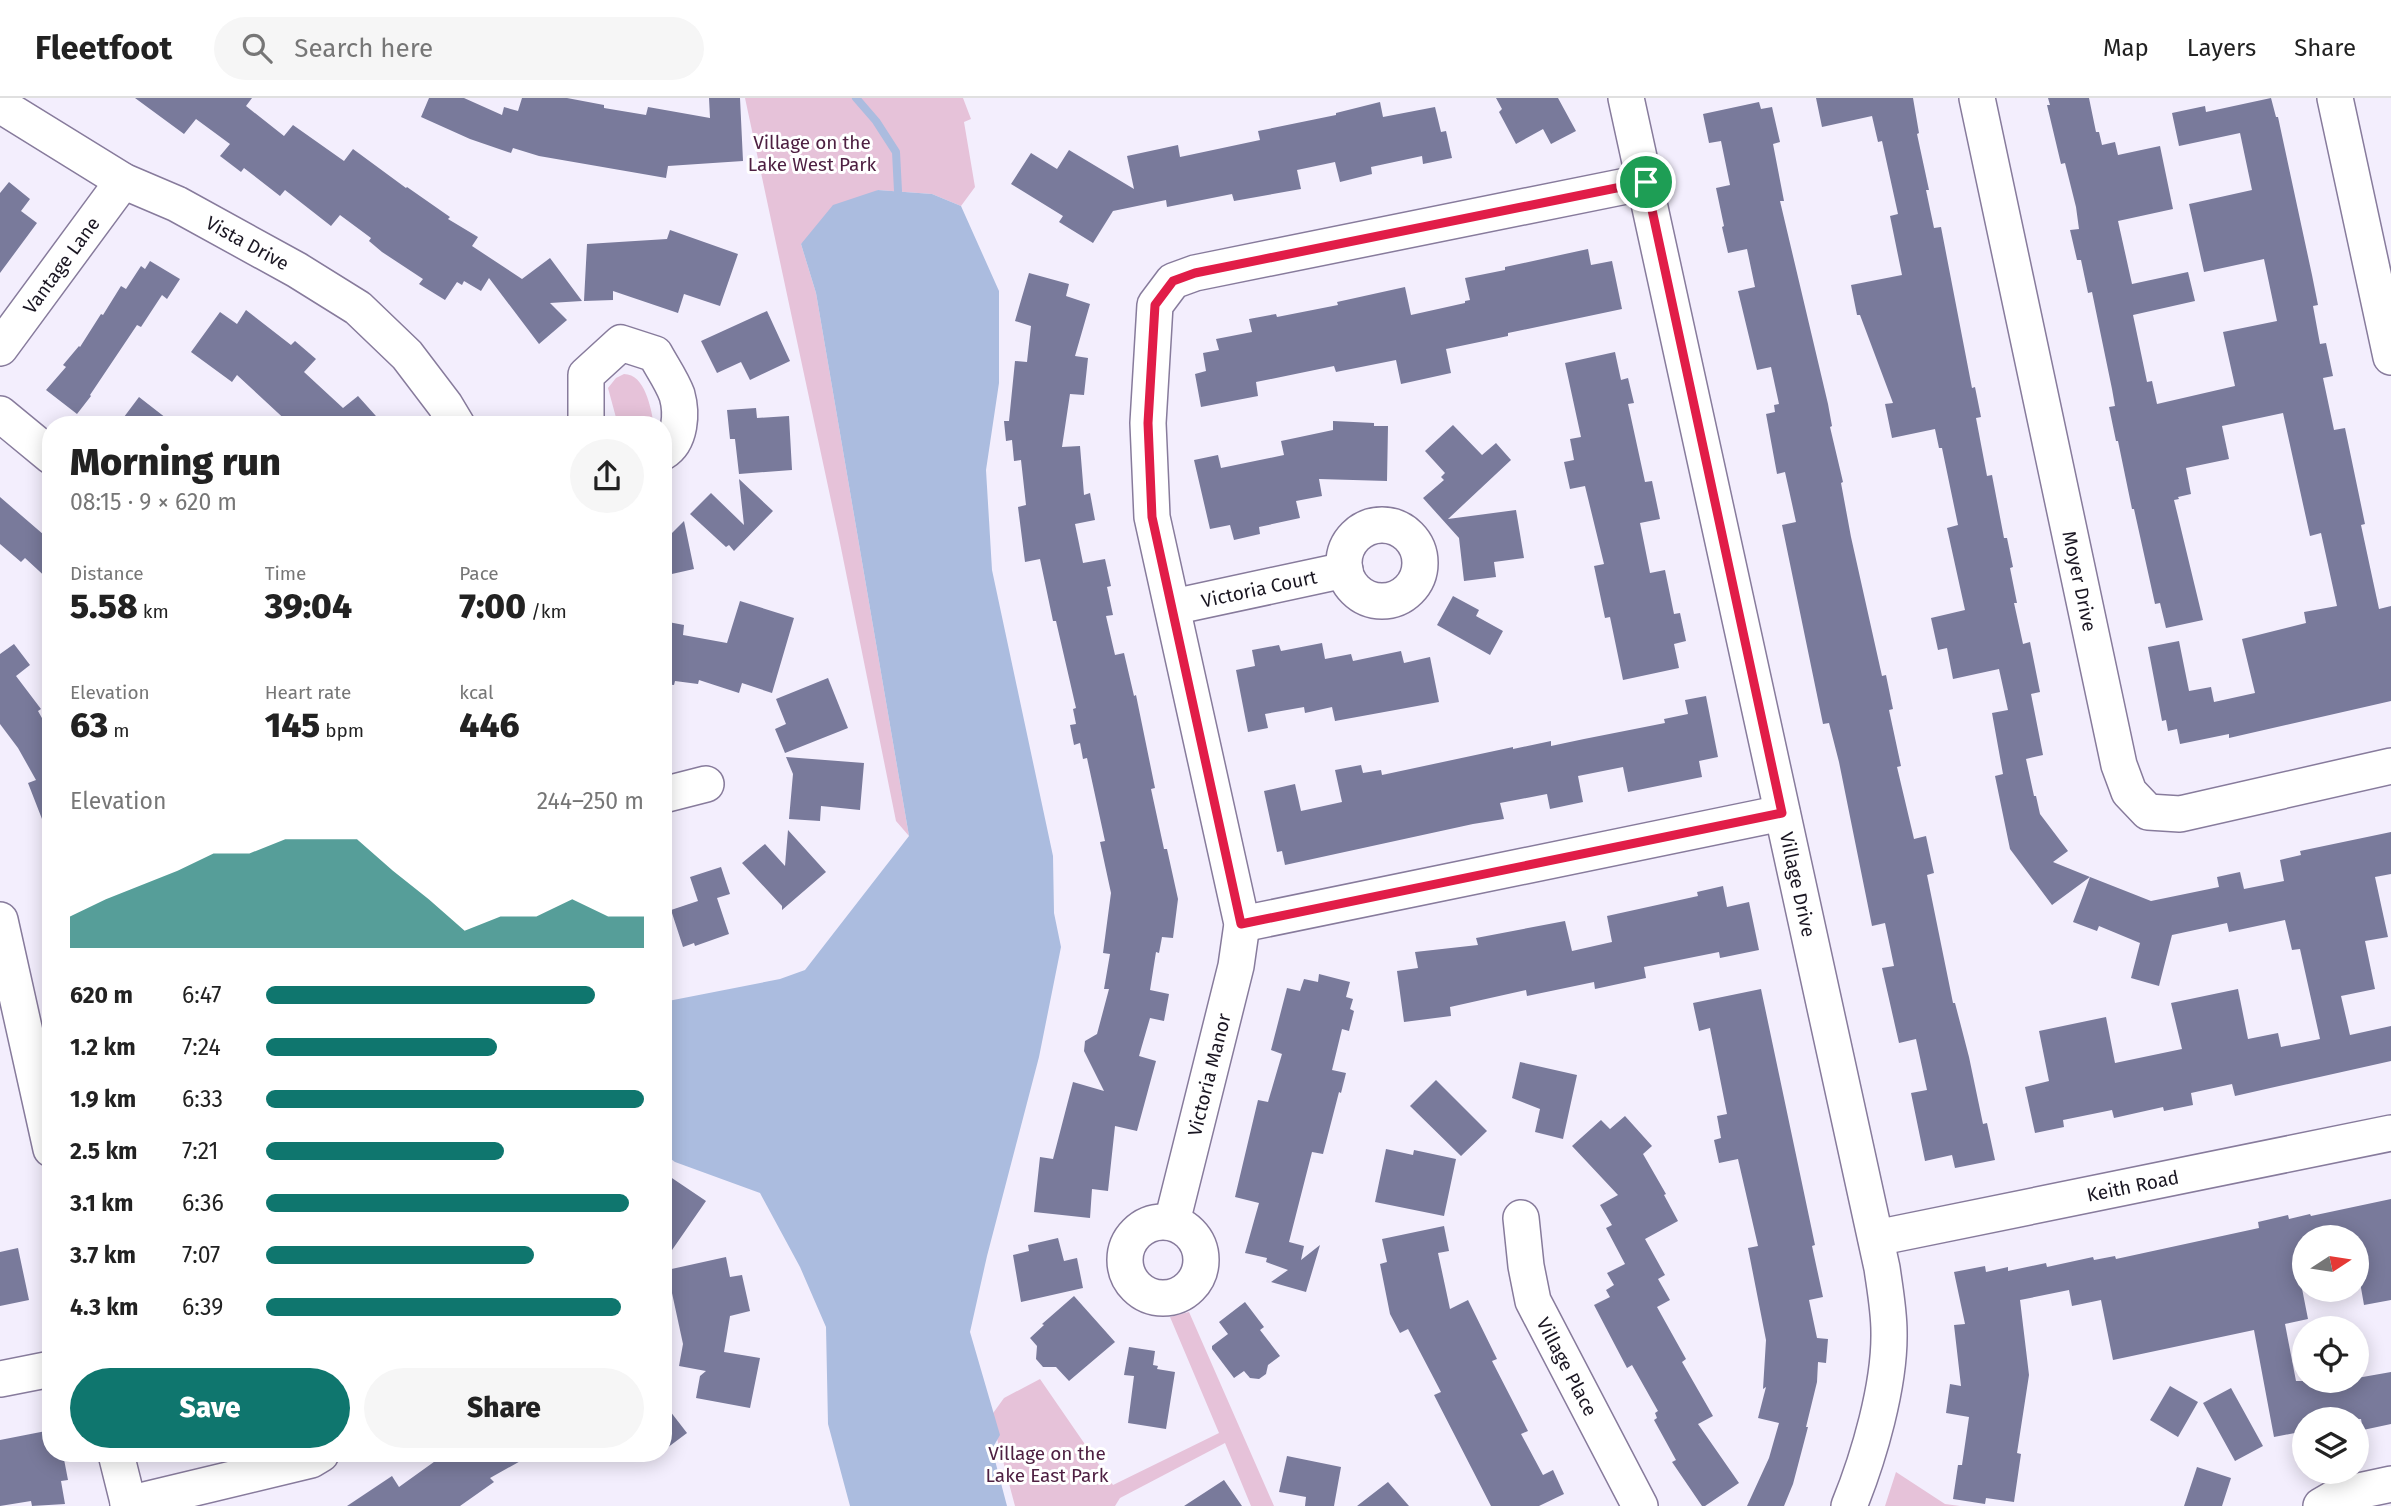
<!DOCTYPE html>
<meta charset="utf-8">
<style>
body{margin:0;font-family:"Fira Sans",sans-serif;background:#f6f6f6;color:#222;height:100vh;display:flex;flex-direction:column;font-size:26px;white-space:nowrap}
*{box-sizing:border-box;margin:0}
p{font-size:23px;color:#767676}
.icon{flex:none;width:38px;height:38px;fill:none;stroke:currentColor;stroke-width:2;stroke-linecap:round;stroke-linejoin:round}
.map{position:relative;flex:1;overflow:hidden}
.sheet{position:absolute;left:42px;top:318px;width:630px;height:1046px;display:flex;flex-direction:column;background:#fff;border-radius:28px;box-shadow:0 4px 18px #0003}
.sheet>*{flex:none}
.needle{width:46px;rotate:78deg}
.controls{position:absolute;left:2292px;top:1127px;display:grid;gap:14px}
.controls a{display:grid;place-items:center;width:77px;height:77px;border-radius:50%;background:#fff;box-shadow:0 4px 18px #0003;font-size:35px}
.pin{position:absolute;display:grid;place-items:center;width:60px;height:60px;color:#fff;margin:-30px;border:4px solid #fff;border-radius:50%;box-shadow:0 2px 7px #0007}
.round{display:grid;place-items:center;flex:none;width:74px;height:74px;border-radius:37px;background:#f6f6f6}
.summary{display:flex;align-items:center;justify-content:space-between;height:119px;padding:0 28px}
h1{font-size:38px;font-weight:800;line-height:52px}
.figures{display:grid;grid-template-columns:repeat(3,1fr);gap:10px;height:119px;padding:7px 28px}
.figures div{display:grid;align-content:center}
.figures b{font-size:35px;font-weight:800}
.figures small{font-size:19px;font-weight:400}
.figures p{font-size:19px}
.chart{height:196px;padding:14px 28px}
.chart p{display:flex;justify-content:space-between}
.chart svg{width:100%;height:126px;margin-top:7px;fill:#0f766e;opacity:.7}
.action{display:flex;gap:14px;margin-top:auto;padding:14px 28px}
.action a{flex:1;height:80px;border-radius:42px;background:#0f766e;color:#fff;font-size:28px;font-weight:800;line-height:80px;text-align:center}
.action a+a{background:#f6f6f6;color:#222}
ul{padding:0 28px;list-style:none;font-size:23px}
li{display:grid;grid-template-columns:112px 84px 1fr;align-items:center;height:52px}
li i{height:18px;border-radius:9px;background:#0f766e}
header{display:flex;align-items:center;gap:42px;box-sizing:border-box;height:98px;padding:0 35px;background:#fff;border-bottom:2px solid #e0e0e0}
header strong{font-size:33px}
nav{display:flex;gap:38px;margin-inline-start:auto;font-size:24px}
.search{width:490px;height:63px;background:#f6f6f6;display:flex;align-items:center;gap:18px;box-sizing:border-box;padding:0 24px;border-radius:38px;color:#767676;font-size:26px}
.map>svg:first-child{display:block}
.green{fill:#e6c2d9}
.water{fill:#abbcdf}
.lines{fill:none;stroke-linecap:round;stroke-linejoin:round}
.stream{stroke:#abbcdf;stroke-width:8}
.building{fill:#797a9b}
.minor-casing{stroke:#877b9c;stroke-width:38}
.minor{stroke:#fff;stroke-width:35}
.route-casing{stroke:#fff;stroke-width:14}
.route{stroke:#e11d48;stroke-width:9}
.labels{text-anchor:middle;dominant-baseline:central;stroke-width:6;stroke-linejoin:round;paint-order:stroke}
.park-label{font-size:19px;fill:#4e2042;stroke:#fff}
.street-label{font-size:19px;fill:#1a1622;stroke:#fff}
</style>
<header>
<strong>Fleetfoot</strong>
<div class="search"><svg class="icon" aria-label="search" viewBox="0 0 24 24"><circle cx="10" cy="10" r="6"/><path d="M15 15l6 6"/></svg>Search here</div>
<nav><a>Map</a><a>Layers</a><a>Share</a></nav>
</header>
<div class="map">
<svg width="2391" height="1408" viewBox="0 0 2391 1408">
<rect width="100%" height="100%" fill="#f3eefd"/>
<path class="green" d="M745,0H963L971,21L964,24L975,89L961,108L932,96L878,92L801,146L816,195L909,738L896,723L838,435Z
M624,276C645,276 651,310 654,327H618L608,290L616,280Z
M1189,1214L1274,1408H1251L1225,1345L1120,1400L1115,1408H1015L991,1318L1004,1300L1040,1281L1113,1387L1219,1335L1170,1219Z
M1896,1374L1945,1406L1960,1408H1885Z"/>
<path class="water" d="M878,92L932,96L961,108L999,193V285L986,372L992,472L1053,758L1054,815L1061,849L1039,959L987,1158L970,1234L1000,1337L992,1351L1007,1408H850L828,1326L826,1229L800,1169L760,1095L675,1064L663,1055V904L780,881L805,872L909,738L816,195L801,146L833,107Z"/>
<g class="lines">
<path class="stream" d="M856,0L876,23L896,54L898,93"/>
</g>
<path class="building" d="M135,0H252L246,8L284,38L293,27L344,63L353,51L406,90L407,89L450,119L448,121L478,139L472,148L522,181L550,160L582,203L550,205L567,222L539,246L489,180L481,193L464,183L462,187L457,184L445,202L419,186L423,181L382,154L369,143L371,140L340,117L331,128L285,92L280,98L244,70L241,74L220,58L230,46L196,21L184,36Z
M429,0H464L502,17L504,9L518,13L522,0H567L604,7V10L646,17L648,9L710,20L709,0H740L743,63L668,68L666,80L539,58L513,50L511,55L470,41L421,19Z
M1496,0H1558L1576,33L1551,46L1543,31L1516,46L1499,14L1502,11Z
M1816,0H1913L1919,35L1917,36L1929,92H1926L1934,130L1941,129L1972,290L1975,289L1981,319L1976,320L1987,378L1992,377L2004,440H2007L2013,469L2010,470L2017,505H2014L2023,546L2030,544L2040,594L2031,596L2043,657L2026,661L2034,698H2036L2040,716L2068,753L2053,764L2090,779L2052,807L2010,751L1995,678L2003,676L1992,615L2008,612L1999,571L1953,581L1947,550L1938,552L1931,520L1965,512L1947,430L1958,427L1942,350H1939L1935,331L1892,340L1885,306L1893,305L1860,217H1857L1851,187L1902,177L1890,118L1898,116L1882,43L1878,44L1872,18L1822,29Z
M2048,0H2089L2096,34H2099L2102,47L2115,44L2118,57L2160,48L2173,111L2118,123L2132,186L2188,174L2195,203L2133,217L2147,284L2152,283L2157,306L2235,288L2223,234L2277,223L2264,161L2204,174L2189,106L2252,92L2240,35L2179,48L2172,15L2205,8L2206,14L2271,0L2276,19H2278L2312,177L2318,207L2313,208L2320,246L2326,245L2333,278L2323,280L2334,332L2345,330L2365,426L2361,427L2379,511L2391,508V603L2229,640V636L2180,646L2177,631L2168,633L2166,622L2162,623L2148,549L2179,543L2189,593L2211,589L2214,604L2255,595L2242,541L2306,525L2304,514L2337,508L2321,435L2310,438L2283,315L2222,328L2229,361L2186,370L2191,396L2178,399L2179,401L2174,402L2203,522L2166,530L2160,505L2155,506L2134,411H2132L2118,343H2116L2109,309L2115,308L2112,291L2092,194L2088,195L2081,162H2077L2070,132L2079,131L2076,109L2065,65L2061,66L2047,7H2050Z
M1380,4L1383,19L1435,9L1441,34L1446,33L1452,60L1423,66L1422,58L1371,69L1372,76L1340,84L1335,64L1297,72L1301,91L1234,103L1232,96L1167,109L1166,102L1113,113L1093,145L1059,124L1063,118L1011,86L1031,55L1057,71L1069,52L1134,91L1127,58L1178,47L1180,59L1260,42L1258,33L1336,17V15Z
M1759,4L1761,11L1772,9L1780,44L1773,46L1784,103H1780L1828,306L1832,328L1830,329L1843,384L1841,385L1851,439L1882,578L1886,577L1893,611L1889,612L1901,668L1897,669L1914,741L1926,738L1934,775L1927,777L1953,905H1955L1969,959L1983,1026L1987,1025L1995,1062L1955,1070L1952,1057L1925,1063L1911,995L1927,992L1916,941L1899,945L1882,870L1894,868L1885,825L1872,828L1839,664L1829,625L1823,626L1782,427L1796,424L1785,374L1777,376L1766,316L1775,314L1774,307L1779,306L1771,269L1757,272L1738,193L1755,189L1747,151L1728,155L1722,129L1724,128L1716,90L1730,87L1721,43L1709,45L1703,16Z
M9,84L30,101L21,113L37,125L0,175V95Z
M670,132L738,156L720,208L684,196L678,215L613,193V202L584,203L587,146L667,141Z
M1588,151L1591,167L1612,163L1622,211L1508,235V238L1446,251L1451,275L1401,286L1396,262L1336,274L1334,268L1256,284L1258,298L1201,309L1195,276L1206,273L1203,255L1219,252L1216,241L1252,234L1249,221L1276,216L1277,219L1338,207L1337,204L1405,189L1411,217L1465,205V203L1470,202L1465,180L1505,172V169Z
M150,163L180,181L167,201L162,197L141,229L137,227L90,297L91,298L77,316L46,292L66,269L63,267L79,248L80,249L101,216L103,217L121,188L126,191L141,168L145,171Z
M1029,175L1069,186L1066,198L1090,206L1075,258L1088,260L1084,297L1070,296L1062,349L1080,348L1084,397L1090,395L1095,422L1075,426L1083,465L1105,461L1111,488L1107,489L1113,517L1106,518L1115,557L1124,555L1134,598L1136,597L1155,690L1151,691L1164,751H1167L1178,801L1173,840L1162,839L1159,855L1156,854L1150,892L1169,896L1164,923L1150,920L1139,958L1156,963L1137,1033L1115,1028L1108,1093L1092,1091L1090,1120L1034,1114L1040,1059L1053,1061L1073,984L1104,993L1084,953L1085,943L1097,936L1109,891H1104L1110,856L1103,855L1111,795L1100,744L1105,743L1087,660L1083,661L1080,645L1074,647L1070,627L1076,626L1073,611L1076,610L1056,523H1053L1040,461L1025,464L1018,409L1026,407L1021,362L1014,363L1012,342L1006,343L1004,323H1009L1015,263L1027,264L1031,228L1015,223Z
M246,212L291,247L295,243L316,261L304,274L343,310L358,298L384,327H291L237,277L232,284L191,254L220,214L237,226Z
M767,213L790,263L750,282L741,264L717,275L701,243Z
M1615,254L1621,282L1628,280L1634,305L1628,306L1645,384L1652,383L1660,421L1640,425L1650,475L1665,472L1674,516L1680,515L1686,543L1674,546L1679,570L1623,582L1610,519L1605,520L1594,468L1604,466L1585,388L1570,391L1564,364L1574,362L1570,341L1581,339L1565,265Z
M139,299L175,327H118Z
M756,310L757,320L789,318L792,372L739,376L735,341H730L727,312Z
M1333,323L1374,325V328H1388L1387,383L1319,381L1322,398L1296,403L1300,420L1259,429L1260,436L1234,442L1230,427L1210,431L1194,362L1218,357L1221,370L1284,357L1281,343L1333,332Z
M1453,327L1482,357L1496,345L1511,362L1448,421L1516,412L1524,460L1494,464L1496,479L1464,483L1459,440L1423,400L1444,382L1441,379L1445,375L1425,353Z
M739,381L773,413L734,453L729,447L726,449L690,416L711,395L744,427Z
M0,399L51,443V484L25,460L21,464L0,446Z
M684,423L694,471L663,478V444Z
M1453,498L1479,512L1476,518L1503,533L1490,557L1437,527Z
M740,503L794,520L772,595L742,585L739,595L699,582L698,586L675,583L674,587L663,586V523L684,527L683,537L727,545Z
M1322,545L1325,561L1351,556L1353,563L1401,553L1404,565L1430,559L1439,604L1335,623L1332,609L1305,615L1304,609L1265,616L1268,630L1248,634L1236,572L1255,568L1252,552L1279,547L1281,553Z
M14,546L30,567L16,578L41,611L38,613L51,636L49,739L28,685L36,682L18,650L0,626V556Z
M828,580L848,630L785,655L775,631L786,626L776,601Z
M1706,598L1718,659L1699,663L1702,679L1628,694L1623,669L1578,678L1583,704L1550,711L1547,696L1500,705L1504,721L1473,726L1285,767L1282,753L1277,754L1264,693L1295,686L1301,713L1342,704L1335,672L1361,667L1363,675L1381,672L1382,677L1513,649V651L1551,643V648L1584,641L1665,625L1664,621L1688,616L1685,602Z
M786,659L864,665L860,712L821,708L820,723L789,721L793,676Z
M788,732L826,774L782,812V808L742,765L765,746L785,768Z
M2391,734V776L2375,779L2388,839L2365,843L2375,891L2341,898L2350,937L2391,928V963L2235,998L2232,986L2191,995L2193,1007L2164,1013L2163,1009L2114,1020L2112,1012L2063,1022L2064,1029L2035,1035L2025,989L2049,983L2039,933L2106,919L2115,965L2182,951L2171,905L2238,891L2248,941L2278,935L2281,949L2320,941L2300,851L2292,852L2285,822L2229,834L2227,825L2172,837L2159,888L2131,880L2140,845L2099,828L2097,833L2073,824L2090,779L2151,803L2219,789L2217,779L2240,774L2244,791L2284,783L2280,762L2301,757L2300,753Z
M721,769L730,796L717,800L729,836L695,848L694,845L683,849L671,812L698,803L690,779Z
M1723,788L1727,809L1749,804L1759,852L1720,860L1719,854L1644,869L1646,880L1595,891L1594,884L1527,898L1526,892L1450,909L1451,918L1404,924L1397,873L1418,870L1415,854L1478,847L1476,840L1565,823L1572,853L1612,844L1607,818L1698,798L1697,794Z
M1319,876L1350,884L1346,899L1353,901L1350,911L1354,913L1349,933L1342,931L1332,972L1346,975L1341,995L1339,994L1323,1056L1312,1054L1289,1144L1304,1148L1301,1162L1320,1147L1306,1194L1271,1184L1288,1172L1266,1164L1267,1160L1245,1155L1259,1105L1235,1099L1258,1002L1268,1004L1282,956L1271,952L1287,890L1300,893L1304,881L1318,884Z
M1761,891L1815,1147L1812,1148L1823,1199L1809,1202L1817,1240L1828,1241L1826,1265L1818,1264L1817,1284L1806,1329H1808L1793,1386L1784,1408H1747L1769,1360L1779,1325L1758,1320L1766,1289L1763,1291L1766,1242L1748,1150L1758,1148L1738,1061L1719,1065L1714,1042L1721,1040L1717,1018L1727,1016L1710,930L1699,933L1693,905Z
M1520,964L1577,977L1563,1041L1535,1034L1540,1011L1512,1000Z
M1436,982L1487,1033L1461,1058L1410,1008Z
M1625,1018L1652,1048L1643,1056L1666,1096L1664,1097L1678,1123L1645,1141L1665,1177L1658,1181L1670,1202L1657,1209L1686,1261L1682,1264L1713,1318L1698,1326L1739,1385L1705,1408H1702L1672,1364L1676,1362L1654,1322L1657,1320L1655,1315L1658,1313L1632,1267L1627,1270L1594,1207L1610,1199L1606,1192L1614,1187L1607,1175L1625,1166L1606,1130L1612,1127L1600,1107L1618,1097L1572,1048L1601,1022L1610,1031Z
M1386,1051L1413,1057L1414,1052L1456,1061L1444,1118L1375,1104Z
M663,1074L706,1103L663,1165Z
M2391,1101V1202L2364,1207L2357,1167V1139H2305V1158L2296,1160L2308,1221L2285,1226L2296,1283H2357V1280L2391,1274V1326L2363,1332L2361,1321H2305V1333L2274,1339L2254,1232L2113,1262L2101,1202L2072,1208L2069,1192L2020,1202L2029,1277L2017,1355L2021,1356L2014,1404L1986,1400L1985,1406L1953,1401L1958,1367H1962L1969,1319L1946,1315L1950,1286L1961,1288L1954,1227L1965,1226L1954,1174L1985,1168L1986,1174L2008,1169V1173L2046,1165L2047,1169L2093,1159L2094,1162L2115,1158L2116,1161L2259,1130L2258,1124L2288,1117L2289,1121L2310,1116L2311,1118Z
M1444,1128L1449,1153L1438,1155L1450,1211L1468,1202L1497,1261L1492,1263L1528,1333L1521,1336L1543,1377L1553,1372L1564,1396L1539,1408H1491L1434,1297L1441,1294L1408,1231L1400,1235L1390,1216L1380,1166L1387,1164L1382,1141Z
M1058,1140L1064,1163L1077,1160L1083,1190L1021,1204L1013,1157L1029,1153L1028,1147Z
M18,1150L29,1202L0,1208V1154Z
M726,1159L730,1179L742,1177L750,1213L730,1218L724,1254L760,1260L750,1310L696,1300L700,1278L706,1273L679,1268L683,1246L667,1172Z
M1074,1198L1115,1244L1069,1283L1056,1269H1043L1036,1261L1037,1248L1030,1240L1044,1227L1042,1226Z
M1245,1204L1264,1229L1260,1232L1280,1258L1268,1267L1266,1276L1259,1281L1250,1280L1244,1273L1234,1280L1212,1251V1248L1228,1236L1219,1224Z
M1129,1249L1155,1253L1153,1267L1158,1268L1157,1271L1175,1274L1166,1331L1128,1325L1134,1278L1124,1277Z
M2170,1288L2198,1304L2178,1339L2150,1322Z
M2231,1290L2263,1348L2235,1363L2203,1305Z
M663,1304L687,1335L663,1353Z
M51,1332V1356H63L68,1382L61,1383L65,1406L32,1408L31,1403L0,1408V1342Z
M445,1356H533L490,1380L494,1384L460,1408H347L392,1378L399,1389Z
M1287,1358L1341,1369L1334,1408H1305L1306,1399L1279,1394Z
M2197,1369L2231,1380L2222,1408H2184Z
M1224,1382L1242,1408H1184Z
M1388,1384L1409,1408H1357Z"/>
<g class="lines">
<defs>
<g id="minor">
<path id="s1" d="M1626,0L1882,1170C1885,1191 1889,1213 1889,1234C1890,1287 1869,1359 1849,1408"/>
<path id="s2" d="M1977,0L2119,667L2129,694L2148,714L2180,716L2391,668"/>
<path d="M2335,0L2391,259"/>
<path id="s3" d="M0,7L123,83L177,106L297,172L358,210L407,257L445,307L457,327"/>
<path id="s4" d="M0,250L123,83"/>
<path d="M0,316L51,358"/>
<path d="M586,327V277L621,245L655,256C662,269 672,283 677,297C682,315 681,343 663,354"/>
<circle cx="1382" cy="465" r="38"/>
<path id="s5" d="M1173,509L1345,472"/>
<path d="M663,697L706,686"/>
<path d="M0,822L51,1051"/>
<path d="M1242,826L1782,715"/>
<path id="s6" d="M1521,1120L1526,1168L1533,1203L1640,1408"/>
<circle cx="1163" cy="1162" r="38"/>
<path id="s7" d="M1172,1124L1236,868L1242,826L1152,419L1148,325L1155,207L1173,183L1195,175L1646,84"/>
<path id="s8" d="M1876,1140L2391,1035"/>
<path d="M0,1281L51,1271"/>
<path d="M116,1356L129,1408"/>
<path d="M128,1406L311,1362L321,1356"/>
<path d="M2321,1408L2340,1397L2391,1386"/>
</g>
</defs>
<use href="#minor" class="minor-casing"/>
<use href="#minor" class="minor"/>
</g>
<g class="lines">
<defs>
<path id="route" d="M1646,84L1782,715L1241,826L1152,419L1148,325L1155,207L1173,183L1195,175Z"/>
</defs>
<use href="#route" class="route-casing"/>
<use href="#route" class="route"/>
</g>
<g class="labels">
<g class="park-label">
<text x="812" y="44">Village on the<tspan x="812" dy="22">Lake West Park</tspan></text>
<text x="1047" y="1355">Village on the<tspan x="1047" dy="22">Lake East Park</tspan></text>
</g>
<g class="street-label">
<text stroke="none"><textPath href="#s3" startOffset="284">Vista Drive</textPath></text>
<text stroke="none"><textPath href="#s4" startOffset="103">Vantage Lane</textPath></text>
<text stroke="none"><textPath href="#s2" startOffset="494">Moyer Drive</textPath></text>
<text stroke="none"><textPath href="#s5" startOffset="88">Victoria Court</textPath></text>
<text stroke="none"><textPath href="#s1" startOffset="805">Village Drive</textPath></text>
<text stroke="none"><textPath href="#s7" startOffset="152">Victoria Manor</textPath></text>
<text stroke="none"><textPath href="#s8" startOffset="262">Keith Road</textPath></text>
<text stroke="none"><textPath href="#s6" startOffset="158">Village Place</textPath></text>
</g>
</g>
</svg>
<div class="controls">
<a><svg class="needle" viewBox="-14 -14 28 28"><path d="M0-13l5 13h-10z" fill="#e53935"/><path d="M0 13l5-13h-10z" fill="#767676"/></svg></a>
<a><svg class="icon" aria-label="locate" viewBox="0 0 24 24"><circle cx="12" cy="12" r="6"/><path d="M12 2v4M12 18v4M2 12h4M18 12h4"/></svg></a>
<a><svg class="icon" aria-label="layers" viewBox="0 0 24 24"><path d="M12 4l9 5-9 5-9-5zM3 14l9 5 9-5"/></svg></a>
</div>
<div class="pin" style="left:1646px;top:84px;background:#1e9e55"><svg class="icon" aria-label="arrive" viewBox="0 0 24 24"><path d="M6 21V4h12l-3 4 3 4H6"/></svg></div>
<section class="sheet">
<div class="summary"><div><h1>Morning run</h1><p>08:15 · 9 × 620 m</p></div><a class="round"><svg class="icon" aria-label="share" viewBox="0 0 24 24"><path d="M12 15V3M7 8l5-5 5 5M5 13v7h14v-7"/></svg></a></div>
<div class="figures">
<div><p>Distance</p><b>5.58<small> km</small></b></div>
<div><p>Time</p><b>39:04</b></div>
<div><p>Pace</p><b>7:00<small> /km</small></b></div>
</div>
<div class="figures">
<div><p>Elevation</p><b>63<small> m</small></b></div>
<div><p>Heart rate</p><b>145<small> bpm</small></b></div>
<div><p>kcal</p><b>446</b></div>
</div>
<div class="chart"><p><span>Elevation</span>244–250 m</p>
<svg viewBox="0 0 160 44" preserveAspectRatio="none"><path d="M0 44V33L10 27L20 22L30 17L40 11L50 11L60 6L70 6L80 6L90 17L100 27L110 38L120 33L130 33L140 27L150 33L160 33V44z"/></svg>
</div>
<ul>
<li><b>620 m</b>6:47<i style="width:87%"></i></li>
<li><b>1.2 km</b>7:24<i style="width:61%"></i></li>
<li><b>1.9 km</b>6:33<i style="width:100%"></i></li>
<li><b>2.5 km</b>7:21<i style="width:63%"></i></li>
<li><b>3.1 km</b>6:36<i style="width:96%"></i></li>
<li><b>3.7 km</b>7:07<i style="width:71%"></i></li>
<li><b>4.3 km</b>6:39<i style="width:94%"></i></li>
</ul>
<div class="action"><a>Save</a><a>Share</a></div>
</section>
</div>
